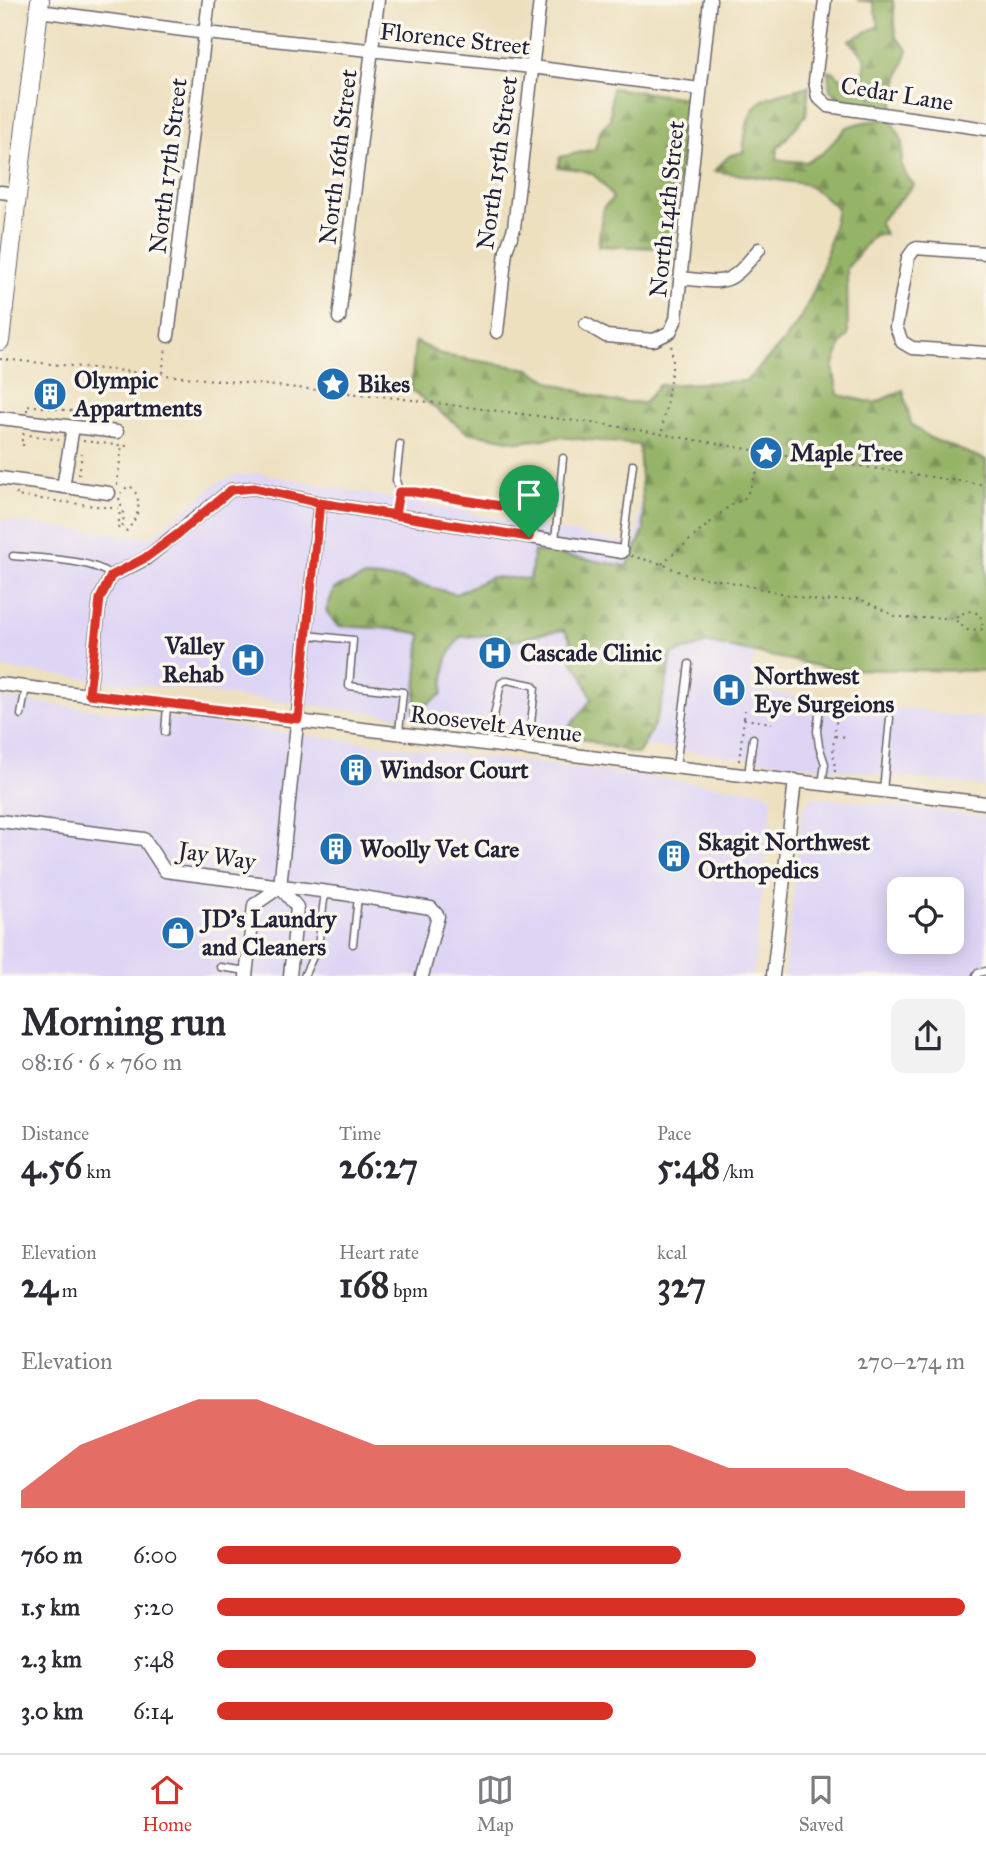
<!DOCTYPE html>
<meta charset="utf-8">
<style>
body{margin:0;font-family:"IM FELL Great Primer",serif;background:#f2f2f3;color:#2b2b33;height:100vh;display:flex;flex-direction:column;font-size:26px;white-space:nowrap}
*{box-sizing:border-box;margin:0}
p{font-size:23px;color:#7c7c81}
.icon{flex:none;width:38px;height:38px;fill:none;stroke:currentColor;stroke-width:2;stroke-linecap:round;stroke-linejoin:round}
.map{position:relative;height:976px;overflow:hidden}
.details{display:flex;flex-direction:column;background:#fff;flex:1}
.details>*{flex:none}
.tools{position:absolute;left:887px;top:877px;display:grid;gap:14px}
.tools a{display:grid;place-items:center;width:77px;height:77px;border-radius:14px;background:#fff;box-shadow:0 4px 18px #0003;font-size:35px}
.pin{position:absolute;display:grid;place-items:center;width:60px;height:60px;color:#fff;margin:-72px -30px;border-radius:50% 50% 50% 0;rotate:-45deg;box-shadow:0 0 7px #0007}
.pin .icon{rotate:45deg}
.round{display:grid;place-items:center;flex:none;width:74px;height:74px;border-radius:14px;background:#f2f2f3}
.summary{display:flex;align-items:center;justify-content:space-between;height:119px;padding:0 21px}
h1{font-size:38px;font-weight:700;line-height:52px}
.stats{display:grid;grid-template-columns:repeat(3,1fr);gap:10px;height:119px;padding:7px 21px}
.stats div{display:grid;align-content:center}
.stats b{font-size:35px;font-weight:700}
.stats small{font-size:19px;font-weight:400}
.stats p{font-size:19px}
.chart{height:196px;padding:14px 21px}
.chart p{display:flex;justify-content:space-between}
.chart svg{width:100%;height:126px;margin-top:7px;fill:#d93025;opacity:.7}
ul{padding:0 21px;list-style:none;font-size:23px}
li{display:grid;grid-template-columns:112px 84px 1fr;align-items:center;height:52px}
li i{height:18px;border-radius:9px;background:#d93025}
.tabs{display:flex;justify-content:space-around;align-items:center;height:98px;border-top:2px solid #e1e1e2;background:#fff;font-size:19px;color:#7c7c81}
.tabs a{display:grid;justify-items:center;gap:4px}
.tabs .active{color:#d93025}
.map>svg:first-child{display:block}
.built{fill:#ded5f5;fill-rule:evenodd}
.forest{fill:url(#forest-firs);stroke:#5c6b51;stroke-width:2}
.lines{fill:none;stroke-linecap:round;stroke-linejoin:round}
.lane-casing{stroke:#696469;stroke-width:9}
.street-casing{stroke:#696469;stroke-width:15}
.secondary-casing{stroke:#696469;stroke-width:20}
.path{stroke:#696469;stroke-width:2;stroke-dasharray:2 5;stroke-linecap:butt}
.lane{stroke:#fff;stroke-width:6}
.street{stroke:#fff;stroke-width:12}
.secondary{stroke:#fff;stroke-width:18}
.route-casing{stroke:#fff;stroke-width:14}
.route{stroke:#d93025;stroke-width:9}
.labels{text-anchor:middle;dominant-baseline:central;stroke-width:7;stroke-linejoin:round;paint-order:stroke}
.street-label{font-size:24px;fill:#22223b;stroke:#fbf7ec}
.poi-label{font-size:24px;font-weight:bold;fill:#22223b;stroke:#fbf7ec;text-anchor:start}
</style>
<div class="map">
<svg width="986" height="976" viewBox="0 0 986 976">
<defs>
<pattern id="forest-firs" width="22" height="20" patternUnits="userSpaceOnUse" patternTransform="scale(1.75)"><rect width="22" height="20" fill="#96b467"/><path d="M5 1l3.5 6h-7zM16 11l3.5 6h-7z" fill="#7a9256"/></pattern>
</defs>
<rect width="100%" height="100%" fill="#fbf7ec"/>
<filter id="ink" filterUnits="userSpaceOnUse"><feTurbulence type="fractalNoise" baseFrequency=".0143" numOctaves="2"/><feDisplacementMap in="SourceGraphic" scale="14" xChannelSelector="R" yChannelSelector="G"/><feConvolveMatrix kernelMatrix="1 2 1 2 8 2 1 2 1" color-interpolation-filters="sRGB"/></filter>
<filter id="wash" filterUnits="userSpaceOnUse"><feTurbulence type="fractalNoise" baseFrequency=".00686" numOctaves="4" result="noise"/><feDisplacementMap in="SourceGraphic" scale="28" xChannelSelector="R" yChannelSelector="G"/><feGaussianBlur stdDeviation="1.57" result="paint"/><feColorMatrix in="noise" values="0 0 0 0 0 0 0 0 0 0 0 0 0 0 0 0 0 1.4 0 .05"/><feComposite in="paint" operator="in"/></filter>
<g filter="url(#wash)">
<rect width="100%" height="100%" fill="#ede0bf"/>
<path class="built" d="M647,448L774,465L750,690L986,719V787L0,668V520L150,538L216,484L233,476L259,473L636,545Z
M0,698L761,791L770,795L772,804L753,976H0Z
M817,797L986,817V976H784L802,813L808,800ZM900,889H952V942H900Z"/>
<path class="forest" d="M857,0H893L896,37L908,50L900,73L892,110L840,99L830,90L828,71L834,72L848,85L862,86L866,58L849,40L879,26L873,2Z
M809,86L806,115L778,148L777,160L806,162L823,153L847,127L864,122L889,119C893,125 899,132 901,138C907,163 892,160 914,185L879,222L885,234L872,237L847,268L848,335L841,345L833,367L838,395L875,403L903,390L911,424L930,438L986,460V671L832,669L709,643L672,654C665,692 660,721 638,754L596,743L565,732L592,699L581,673L570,658L571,640L564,630L543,633L513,641L491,635L460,637L447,658L442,694L414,714L421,634L395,629L338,626L326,611L334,589L364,577L400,579L456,594L491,577L530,579L534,551L627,566L644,531L639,445L559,437L520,442L467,432L411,390L415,341L442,355L529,369L553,383L610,401L644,403L659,385L746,381C758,368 771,356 783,342C815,304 828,255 837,208L821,194L805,184L714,171L729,156L743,152C749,95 758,100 809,86Z
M612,88L687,98L673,233L663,248L598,246L603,208L613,198C594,169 590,171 558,167L560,157L595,149L601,129L610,120Z"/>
</g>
<g filter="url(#ink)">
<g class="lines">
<defs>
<path id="lane" d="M399,492L396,480L400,444
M395,515L399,492L403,491L521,509L530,513L532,518L529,537
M555,541L563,458
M622,552L633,464
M13,556C36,558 96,559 111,576
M307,635L353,640L349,686L403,692L399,732
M820,707L817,731L819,746L825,764L822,784
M21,715L26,687
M165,732L167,706
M488,744L501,683L507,680L532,685L535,688L528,749
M676,767L689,664
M748,775L753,738
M883,791L890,718
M353,944L358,897
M250,946L293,951
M220,967L247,971
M304,976L318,946L325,892
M976,976L978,973L986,971"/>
<path id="street" d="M825,0L815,81L818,97L828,106L986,129
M39,11L206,33L532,67L700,89
M0,192L18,194
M986,253L915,248L908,258L896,327L902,342L912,348L986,353
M680,278C728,283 728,287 759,249
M339,318L378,0
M586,324L606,336L654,340L670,332L676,319L710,0
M497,332L506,251L514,228L540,0
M168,336L209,0
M0,418L117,432
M0,478L109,493
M63,487L73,427
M0,684L630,762L986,803
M89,694L100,599L111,576L145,559L164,544L231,490L254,488L320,503L622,552
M0,821L144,839L165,871L344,894L431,908L438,916L422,976
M246,976L254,905L280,887
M290,976L297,907L280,887L320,503
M773,976L795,780"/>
<path id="secondary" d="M0,341L40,0"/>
</defs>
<use href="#lane" class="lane-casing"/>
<use href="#street" class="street-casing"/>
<use href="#secondary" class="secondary-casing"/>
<path class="path" d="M0,359L389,397L615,426L765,452L986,485
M162,373L166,348
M27,411V405L125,418V423
M662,431L673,362L671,343
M83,441L127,446
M24,445H21L23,434L59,440
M79,475L82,453
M117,485L122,445
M17,493L16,496L120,509L118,531
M119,498L124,516L122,528L127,531C138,516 143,505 133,488L128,486L121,493
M631,556L662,564L687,575L726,581L818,601L860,599L895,616L914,619L933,617L954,619L967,630L986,629
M662,564L727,508L746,497L765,453
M956,617L968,611L980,614L983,627
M744,718L745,710
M835,736L849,737
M739,761L744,719L772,723
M835,772L833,747L838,708"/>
<use href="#lane" class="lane"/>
<use href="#street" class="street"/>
<use href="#secondary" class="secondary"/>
</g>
</g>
<g class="lines" filter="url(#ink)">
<defs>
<path id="route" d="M529,537L320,503L254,488L231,490L178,534L145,558L111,576L100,599L89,694L298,719L320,503L395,515L399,492H415L526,510L532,518L529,537"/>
</defs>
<use href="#route" class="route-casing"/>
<use href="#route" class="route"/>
</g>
<defs>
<symbol id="sight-disc" viewBox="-11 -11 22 22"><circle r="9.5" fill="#1f6fb2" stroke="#fbf7ec"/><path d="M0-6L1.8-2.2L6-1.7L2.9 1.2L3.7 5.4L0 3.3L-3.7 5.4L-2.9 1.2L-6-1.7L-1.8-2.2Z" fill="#fff"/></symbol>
<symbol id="building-disc" viewBox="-11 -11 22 22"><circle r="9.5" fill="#1f6fb2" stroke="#fbf7ec"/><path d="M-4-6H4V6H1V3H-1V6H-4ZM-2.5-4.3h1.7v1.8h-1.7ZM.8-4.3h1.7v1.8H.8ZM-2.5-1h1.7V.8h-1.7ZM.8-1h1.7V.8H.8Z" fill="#fff"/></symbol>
<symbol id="hospital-disc" viewBox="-11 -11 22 22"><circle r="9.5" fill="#1f6fb2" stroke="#fbf7ec"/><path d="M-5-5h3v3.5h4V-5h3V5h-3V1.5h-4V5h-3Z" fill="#fff"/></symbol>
<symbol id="shop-disc" viewBox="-11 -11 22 22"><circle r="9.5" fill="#1f6fb2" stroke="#fbf7ec"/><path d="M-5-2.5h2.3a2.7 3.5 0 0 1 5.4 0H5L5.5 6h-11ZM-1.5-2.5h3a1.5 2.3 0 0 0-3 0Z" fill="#fff"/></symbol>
</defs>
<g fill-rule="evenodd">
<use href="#sight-disc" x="314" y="365" width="38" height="38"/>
<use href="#building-disc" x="31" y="375" width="38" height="38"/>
<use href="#sight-disc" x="747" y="434" width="38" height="38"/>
<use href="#hospital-disc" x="476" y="634" width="38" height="38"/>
<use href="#hospital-disc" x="229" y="641" width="38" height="38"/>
<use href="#hospital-disc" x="710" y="671" width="38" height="38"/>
<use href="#building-disc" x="337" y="751" width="38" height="38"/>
<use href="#building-disc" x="317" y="830" width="38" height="38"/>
<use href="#building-disc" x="655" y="837" width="38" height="38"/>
<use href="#shop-disc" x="159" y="914" width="38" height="38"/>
</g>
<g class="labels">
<g class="street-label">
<text transform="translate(455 39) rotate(6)">Florence Street</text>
<text transform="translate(897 94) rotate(9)">Cedar Lane</text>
<text transform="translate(338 157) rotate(-83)">North 16th Street</text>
<text transform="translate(497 163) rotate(-82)">North 15th Street</text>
<text transform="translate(168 166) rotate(-83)">North 17th Street</text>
<text transform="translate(667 209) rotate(-84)">North 14th Street</text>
<text transform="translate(496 724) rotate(7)">Roosevelt Avenue</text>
<text transform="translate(217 856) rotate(9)">Jay Way</text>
</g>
<g class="poi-label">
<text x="74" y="380">Olympic<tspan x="74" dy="28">Appartments</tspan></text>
<text x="358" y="384">Bikes</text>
<text x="790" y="453">Maple Tree</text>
<text x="224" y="646" text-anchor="end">Valley<tspan x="224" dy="28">Rehab</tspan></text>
<text x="520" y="653">Cascade Clinic</text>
<text x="754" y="676">Northwest<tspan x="754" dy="28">Eye Surgeions</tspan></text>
<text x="380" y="770">Windsor Court</text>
<text x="698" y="842">Skagit Northwest<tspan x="698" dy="28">Orthopedics</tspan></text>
<text x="360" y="849">Woolly Vet Care</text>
<text x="202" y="919">JD’s Laundry<tspan x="202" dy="28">and Cleaners</tspan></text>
</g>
</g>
</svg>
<div class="tools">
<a><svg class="icon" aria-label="locate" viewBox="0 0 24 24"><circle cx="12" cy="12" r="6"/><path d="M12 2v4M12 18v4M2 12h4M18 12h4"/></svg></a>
</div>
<div class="pin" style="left:529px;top:537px;background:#1e9e55"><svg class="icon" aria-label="arrive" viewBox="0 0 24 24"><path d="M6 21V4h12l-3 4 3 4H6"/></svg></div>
</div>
<section class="details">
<div class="summary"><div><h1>Morning run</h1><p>08:16 · 6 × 760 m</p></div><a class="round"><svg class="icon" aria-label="share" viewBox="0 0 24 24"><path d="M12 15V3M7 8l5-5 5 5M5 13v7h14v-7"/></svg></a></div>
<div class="stats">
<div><p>Distance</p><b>4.56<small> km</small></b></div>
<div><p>Time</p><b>26:27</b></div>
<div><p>Pace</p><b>5:48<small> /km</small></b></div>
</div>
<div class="stats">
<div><p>Elevation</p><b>24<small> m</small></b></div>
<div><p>Heart rate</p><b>168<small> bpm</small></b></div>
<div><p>kcal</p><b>327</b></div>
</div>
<div class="chart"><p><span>Elevation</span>270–274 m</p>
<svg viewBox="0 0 160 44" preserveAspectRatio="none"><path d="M0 44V38L10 22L20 14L30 6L40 6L50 14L60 22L70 22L80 22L90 22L100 22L110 22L120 30L130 30L140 30L150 38L160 38V44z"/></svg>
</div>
<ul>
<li><b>760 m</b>6:00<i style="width:62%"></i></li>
<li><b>1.5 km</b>5:20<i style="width:100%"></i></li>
<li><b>2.3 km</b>5:48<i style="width:72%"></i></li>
<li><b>3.0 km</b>6:14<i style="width:53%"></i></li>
</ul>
</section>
<nav class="tabs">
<a class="active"><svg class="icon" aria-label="home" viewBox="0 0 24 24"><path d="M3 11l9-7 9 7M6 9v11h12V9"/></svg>Home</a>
<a><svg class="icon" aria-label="map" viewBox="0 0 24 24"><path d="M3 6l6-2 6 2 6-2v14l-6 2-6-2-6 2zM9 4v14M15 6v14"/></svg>Map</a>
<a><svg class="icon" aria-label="saved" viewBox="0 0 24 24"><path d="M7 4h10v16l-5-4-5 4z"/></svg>Saved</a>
</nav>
